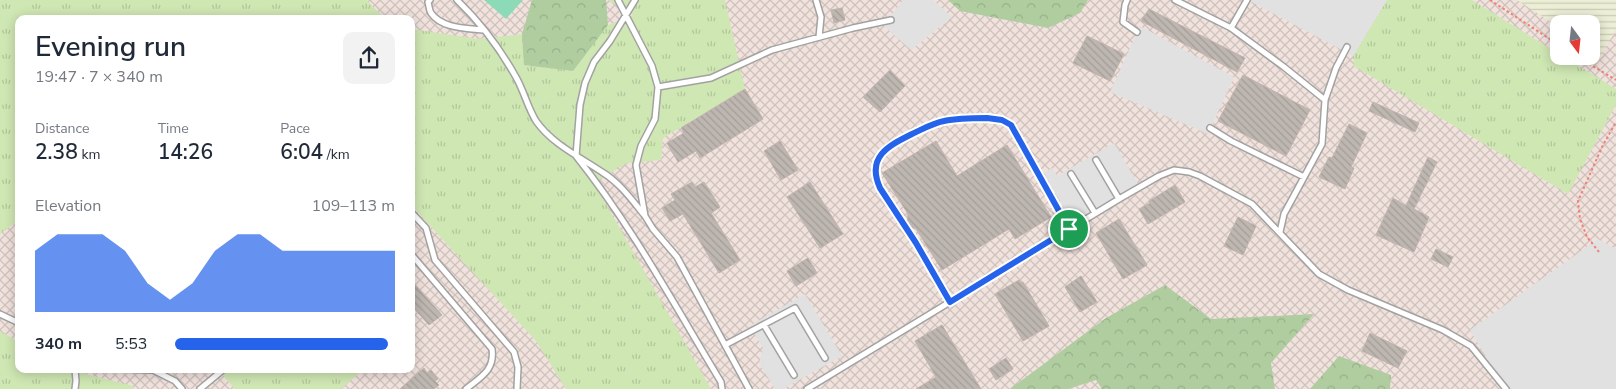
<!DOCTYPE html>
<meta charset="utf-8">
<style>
body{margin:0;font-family:"Nunito Sans",sans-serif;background:#f2f2f3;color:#1f2937;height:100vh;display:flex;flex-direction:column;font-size:19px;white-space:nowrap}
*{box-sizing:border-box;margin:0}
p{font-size:16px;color:#747a83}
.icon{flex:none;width:28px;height:28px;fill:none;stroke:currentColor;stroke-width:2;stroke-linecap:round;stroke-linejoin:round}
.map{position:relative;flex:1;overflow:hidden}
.details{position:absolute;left:15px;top:15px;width:400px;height:358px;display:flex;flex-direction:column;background:#fff;border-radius:10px;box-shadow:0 2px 12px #0003}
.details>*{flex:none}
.needle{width:32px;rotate:165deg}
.controls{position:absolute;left:1550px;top:15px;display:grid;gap:10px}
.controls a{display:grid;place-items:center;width:50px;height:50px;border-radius:10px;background:#fff;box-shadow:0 2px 12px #0003;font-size:25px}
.pin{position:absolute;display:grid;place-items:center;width:42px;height:42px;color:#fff;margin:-21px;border:2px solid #fff;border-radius:50%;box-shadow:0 1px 5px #0007}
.round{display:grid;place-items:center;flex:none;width:52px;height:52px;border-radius:10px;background:#f2f2f3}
.headline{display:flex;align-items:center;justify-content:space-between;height:85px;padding:0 20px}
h1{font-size:28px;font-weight:600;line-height:38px}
.metrics{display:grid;grid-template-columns:repeat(3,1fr);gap:8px;height:85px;padding:5px 20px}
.metrics div{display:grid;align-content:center}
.metrics b{font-size:21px;font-weight:600}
.metrics small{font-size:14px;font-weight:400}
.metrics p{font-size:14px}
.chart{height:140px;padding:10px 20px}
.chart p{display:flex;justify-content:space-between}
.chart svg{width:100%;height:90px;margin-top:5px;fill:#2563eb;opacity:.7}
ul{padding:0 20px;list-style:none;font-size:16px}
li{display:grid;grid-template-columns:80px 60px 1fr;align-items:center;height:38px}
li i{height:12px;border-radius:6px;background:#2563eb}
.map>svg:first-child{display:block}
.military{fill:url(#military-cross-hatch);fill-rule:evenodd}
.farmland{fill:url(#farmland-rules)}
.grass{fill:url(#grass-tufts)}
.forest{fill:url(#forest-crowns)}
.pitch{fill:#8ddab8}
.parking{fill:#e1e1e1}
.building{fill:url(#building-back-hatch);stroke:#c2b4ac}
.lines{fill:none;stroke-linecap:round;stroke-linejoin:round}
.service-casing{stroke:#a2a2a2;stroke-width:8}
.path{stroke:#f18079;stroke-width:2;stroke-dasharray:2.5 2.5;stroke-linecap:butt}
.service{stroke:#fff;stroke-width:5}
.route-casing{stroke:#fff;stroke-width:10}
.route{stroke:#2563eb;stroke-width:6}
</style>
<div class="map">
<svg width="1616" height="389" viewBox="0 0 1616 389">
<defs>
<pattern id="military-cross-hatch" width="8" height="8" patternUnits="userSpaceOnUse" patternTransform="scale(1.25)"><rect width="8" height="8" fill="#f1e2dd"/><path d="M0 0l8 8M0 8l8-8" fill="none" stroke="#cec2bd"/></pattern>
<pattern id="farmland-rules" width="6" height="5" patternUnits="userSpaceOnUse" patternTransform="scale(1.25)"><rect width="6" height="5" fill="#edeed6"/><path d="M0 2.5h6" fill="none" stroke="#cbccb7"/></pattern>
<pattern id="grass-tufts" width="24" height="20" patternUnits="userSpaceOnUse" patternTransform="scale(1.25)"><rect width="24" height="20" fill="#cfe7b3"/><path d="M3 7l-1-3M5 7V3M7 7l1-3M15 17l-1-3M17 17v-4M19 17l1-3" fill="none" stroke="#b1c69a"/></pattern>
<pattern id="forest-crowns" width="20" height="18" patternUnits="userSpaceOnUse" patternTransform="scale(1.25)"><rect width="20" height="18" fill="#b0cda0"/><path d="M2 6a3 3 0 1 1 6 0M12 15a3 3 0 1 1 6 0" fill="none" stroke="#97b08a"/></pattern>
<pattern id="building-back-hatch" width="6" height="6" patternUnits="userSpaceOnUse" patternTransform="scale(1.25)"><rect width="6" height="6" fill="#beb7b1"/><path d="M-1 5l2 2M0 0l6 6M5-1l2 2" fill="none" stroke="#a39d98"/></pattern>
</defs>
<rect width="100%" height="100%" fill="#f1eee9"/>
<path class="military" d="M0,0H1616V389H0ZM19,19H411V369H19ZM1559,24H1591V56H1559Z"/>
<path class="farmland" d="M1517,0H1616V29L1602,55L1591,47V24H1559V27Z"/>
<path class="grass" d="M0,0H367L377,11L388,19H19V222H16L0,234Z
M608,0H725L745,89L663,138L661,160L627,163L594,183L711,389H566L536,341L411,205V29L479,39L522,34L524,65L572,71L608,25L633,15Z
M1387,0H1472L1559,54V56H1563L1616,89V105L1568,194L1354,66L1353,56Z
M0,331L19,342V369H66L133,386L134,389H0Z
M217,369H364L341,389H235Z"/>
<path class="forest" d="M532,0H606L608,25L573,71L524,65L522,34Z
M948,0H1088L1080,13L1048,28L960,11Z
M1165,285L1211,319L1314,314L1271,363L1275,389H1102L1096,380L1068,389H1010L1106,318Z
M1339,356L1391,375L1390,389H1310Z"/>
<path class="pitch" d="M484,0H523L506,19Z"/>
<path class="parking" d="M903,0H933L952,17L911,50L878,21L892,14Z
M1248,0H1387L1353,56Z
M1140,26L1234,77L1208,134L1110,92Z
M1114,143L1138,184L1084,216L1081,211L1069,217L1044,173L1052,168L1057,176Z
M1598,239L1616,249V389H1505L1470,330Z
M805,294L842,356L783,389H775L759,363L763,348L749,326Z"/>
<path class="building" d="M842,8L845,20L834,23L831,10Z
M1149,9L1245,58L1237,72L1141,21Z
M1087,36L1124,54L1110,81L1073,63Z
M890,70L905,86L880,112L863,97Z
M1243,75L1310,110L1286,156L1218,121Z
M745,89L763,119L700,158L696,151L678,162L667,143L684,133L681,128Z
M1373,102L1419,123L1415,132L1369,111Z
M1349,124L1367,133L1351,167L1354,168L1345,189L1319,177L1329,157L1332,158Z
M780,141L798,170L781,180L764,151Z
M936,141L957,176L1007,145L1051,217L1015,239L1009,229L942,270L916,229L911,227L907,222L908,214L882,173Z
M1428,157L1437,162L1414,209L1429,217L1414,252L1376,235L1393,198L1406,206Z
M692,182L695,187L704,182L720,207L711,213L740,260L719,273L683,214L670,221L662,208L675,200L671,194Z
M810,182L843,234L820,248L787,197Z
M1175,185L1185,202L1148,224L1139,209L1150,203L1149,201Z
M1238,217L1256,226L1243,255L1224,246Z
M1119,219L1147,265L1123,279L1096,233Z
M1436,249L1453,257L1448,267L1431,259Z
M808,258L817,273L796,286L787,271Z
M1081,276L1097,302L1080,312L1065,287Z
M411,280L442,315L429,325L411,305Z
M1019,280L1021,283L1023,282L1049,326L1023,341L995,294Z
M942,325L981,389H916L936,377L915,341Z
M1370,333L1407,351L1398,368L1362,351Z
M1006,358L1013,369L996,380L989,369Z
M424,368L427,373L431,370L438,379L435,381L439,385L434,389H400Z"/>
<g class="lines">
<defs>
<path id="service" d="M430,0L428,2C429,5 429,10 431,13C442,29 467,28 484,30
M457,0C481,23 501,50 517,79C524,92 528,108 536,121C552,144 580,157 602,172C620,183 632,200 645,216
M618,0L652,66L658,87L655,119L641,146L636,165L645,216L653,229L677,257L749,389
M635,0L610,41L594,62L585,83L580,105L576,156C632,226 675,306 721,382L722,389
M816,0L821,17L819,37
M1127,0L1125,5L1123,22L1137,32
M1175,0L1231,28L1284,67L1325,100
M1231,28L1247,0
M658,87L711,78L772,50L853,28L891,20
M1210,128L1231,141L1304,177
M1096,160L1119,199
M1071,174L1095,213
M411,212L426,228L435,260L514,352L518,367L517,389
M1280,232L1284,214L1322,144L1325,100L1336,68L1347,47
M411,254L492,349C495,370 481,377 466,389
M950,302L916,243L880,188C876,180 874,171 877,162C881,149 897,141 909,136C917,132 924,127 933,124C948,118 985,115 1001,120C1005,121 1008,123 1011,125L1069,229
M0,314L19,323
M764,325L794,375
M725,345L795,308L825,358
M75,369L76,381L75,389
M124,369L153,370L175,381L182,389
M200,389L224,369
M807,389L1119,199L1159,176L1174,170L1189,172L1200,176L1252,204L1319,274L1348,290L1443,330L1471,346L1506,389"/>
</defs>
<use href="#service" class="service-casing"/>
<path class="path" d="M1490,0L1559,45
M1576,56L1616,80
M1599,252L1587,237L1580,219L1578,201L1602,147L1616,122"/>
<use href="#service" class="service"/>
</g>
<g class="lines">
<defs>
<path id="route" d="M987,118L1002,120L1011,125L1069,229L950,302L916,243L880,188C866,157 888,146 912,134C923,129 933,123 944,121C958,118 973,118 987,118Z"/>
</defs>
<use href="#route" class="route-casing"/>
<use href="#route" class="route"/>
</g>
</svg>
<div class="controls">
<a><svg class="needle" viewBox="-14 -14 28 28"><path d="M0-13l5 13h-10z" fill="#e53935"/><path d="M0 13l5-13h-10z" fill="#747a83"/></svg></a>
</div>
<div class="pin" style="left:1069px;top:229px;background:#1e9e55"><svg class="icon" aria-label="arrive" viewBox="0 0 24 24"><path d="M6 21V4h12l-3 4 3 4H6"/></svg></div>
<section class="details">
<div class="headline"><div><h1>Evening run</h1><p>19:47 · 7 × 340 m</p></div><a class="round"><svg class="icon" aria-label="share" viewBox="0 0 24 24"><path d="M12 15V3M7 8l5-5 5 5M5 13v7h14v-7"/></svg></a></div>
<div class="metrics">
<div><p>Distance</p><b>2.38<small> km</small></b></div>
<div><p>Time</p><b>14:26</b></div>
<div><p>Pace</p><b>6:04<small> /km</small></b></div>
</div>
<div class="chart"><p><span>Elevation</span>109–113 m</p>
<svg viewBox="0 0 160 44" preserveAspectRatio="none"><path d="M0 44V14L10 6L20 6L30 6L40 14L50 30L60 38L70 30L80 14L90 6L100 6L110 14L120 14L130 14L140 14L150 14L160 14V44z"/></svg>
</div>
<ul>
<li><b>340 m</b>5:53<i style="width:97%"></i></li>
</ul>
</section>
</div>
